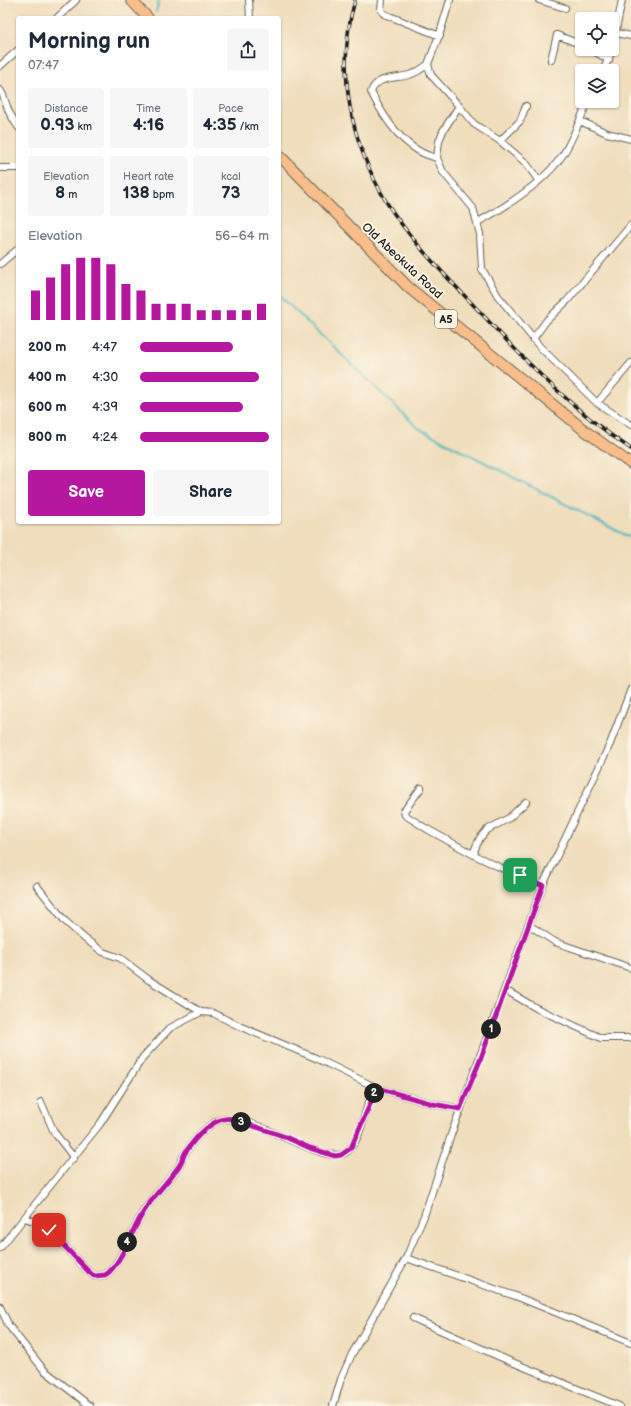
<!DOCTYPE html>
<meta charset="utf-8">
<style>
body{margin:0;font-family:"Balsamiq Sans",sans-serif;background:#f6f6f7;color:#1f2937;height:100vh;display:flex;flex-direction:column;font-size:15px;white-space:nowrap}
*{box-sizing:border-box;margin:0}
p{font-size:13px;color:#747a83}
.icon{flex:none;width:22px;height:22px;fill:none;stroke:currentColor;stroke-width:2;stroke-linecap:round;stroke-linejoin:round}
.map{position:relative;flex:1;overflow:hidden}
.panel{position:absolute;left:16px;top:16px;width:265px;height:508px;display:flex;flex-direction:column;background:#fff;border-radius:4px;box-shadow:0 1px 3px #0004}
.panel>*{flex:none}
.fabs{position:absolute;left:575px;top:12px;display:grid;gap:8px}
.fabs a{display:grid;place-items:center;width:44px;height:44px;border-radius:4px;background:#fff;box-shadow:0 1px 3px #0004;font-size:20px}
.pin{position:absolute;display:grid;place-items:center;width:34px;height:34px;color:#fff;margin:-17px;border-radius:8px;box-shadow:0 2px 6px #0006}
.km{position:absolute;width:20px;height:20px;margin:-10px;border-radius:50%;background:#222;color:#fff;font-size:11px;line-height:20px;text-align:center}
.round{display:grid;place-items:center;flex:none;width:42px;height:42px;border-radius:4px;background:#f6f6f7}
.head{display:flex;align-items:center;justify-content:space-between;height:68px;padding:0 12px}
h1{font-size:22px;font-weight:600;line-height:30px}
.figures{display:grid;grid-template-columns:repeat(3,1fr);gap:6px;height:68px;padding:4px 12px}
.figures div{display:grid;align-content:center;border-radius:4px;background:#f6f6f7;text-align:center}
.figures b{font-size:17px;font-weight:600}
.figures small{font-size:11px;font-weight:400}
.figures p{font-size:11px}
.chart{height:112px;padding:8px 12px}
.chart p{display:flex;justify-content:space-between}
.chart svg{width:100%;height:72px;margin-top:4px;stroke:#b5179e;stroke-width:6}
.action{display:flex;gap:8px;margin-top:auto;padding:8px 12px}
.action a{flex:1;height:46px;border-radius:4px;background:#b5179e;color:#fff;font-size:16px;font-weight:600;line-height:46px;text-align:center}
.action a+a{background:#f6f6f7;color:#1f2937}
ul{padding:0 12px;list-style:none;font-size:13px}
li{display:grid;grid-template-columns:64px 48px 1fr;align-items:center;height:30px}
li i{height:10px;border-radius:5px;background:#b5179e}
.map>svg:first-child{display:block}
.lines{fill:none;stroke-linecap:round;stroke-linejoin:round}
.stream{stroke:#45b5be;stroke-width:2}
.minor-casing{stroke:#666054;stroke-width:8}
.trunk-casing{stroke:#666054;stroke-width:12}
.minor{stroke:#fff;stroke-width:6}
.trunk{stroke:#f9bd89;stroke-width:10}
.rail-casing{stroke:#1c1c1c;stroke-width:3.5}
.rail{stroke:#fcf5e5;stroke-width:2;stroke-dasharray:6;stroke-linecap:butt}
.route-casing{stroke:#fff;stroke-width:8}
.route{stroke:#b5179e;stroke-width:5}
.labels{text-anchor:middle;dominant-baseline:central;stroke-width:4;stroke-linejoin:round;paint-order:stroke}
.shield{fill:#fcf5e5;stroke:#5f5d58;stroke-width:1}
.shield-label{font-size:11px;font-weight:bold;fill:#1c1c1c}
.street-label{font-size:12px;fill:#1c1c1c;stroke:#fcf5e5}
</style>
<div class="map">
<svg width="631" height="1406" viewBox="0 0 631 1406">
<rect width="100%" height="100%" fill="#fcf5e5"/>
<filter id="ink" filterUnits="userSpaceOnUse"><feTurbulence type="fractalNoise" baseFrequency=".025" numOctaves="2"/><feDisplacementMap in="SourceGraphic" scale="8" xChannelSelector="R" yChannelSelector="G"/><feConvolveMatrix kernelMatrix="1 2 1 2 8 2 1 2 1" color-interpolation-filters="sRGB"/></filter>
<filter id="wash" filterUnits="userSpaceOnUse"><feTurbulence type="fractalNoise" baseFrequency=".012" numOctaves="4" result="noise"/><feDisplacementMap in="SourceGraphic" scale="16" xChannelSelector="R" yChannelSelector="G"/><feGaussianBlur stdDeviation="0.9" result="paint"/><feColorMatrix in="noise" values="0 0 0 0 0 0 0 0 0 0 0 0 0 0 0 0 0 1.4 0 .05"/><feComposite in="paint" operator="in"/></filter>
<g filter="url(#wash)">
<rect width="100%" height="100%" fill="#efddbb"/>
<g class="lines">
<path class="stream" d="M156,12L159,0
M279,295L418,428L631,538"/>
</g>
</g>
<g filter="url(#ink)">
<g class="lines">
<defs>
<path id="minor" d="M249,0L250,18
M382,0L381,10L384,14L440,36
M450,0L440,33L428,64L431,75L459,106L443,131L439,141L437,158L443,172L473,208L480,234L482,269L498,296L540,347L597,403L631,425
M539,0L565,8
M57,18L76,0
M616,33L631,36
M590,49L609,60
M551,60L557,35L582,45
M428,64C422,69 416,73 409,75C396,79 377,75 371,92C385,120 405,151 437,158
M0,66L18,50
M603,71L612,51L622,0
M0,90L3,95L9,112L18,127
M459,106L474,124L500,141L526,163L538,180
M580,121L607,133L631,139
M500,141L520,121L526,106
M0,168H18
M478,222C505,207 544,182 562,156C573,140 580,119 588,101
M0,264L18,249
M533,339L547,320L567,301L631,225
M597,403L631,363
M421,788L404,811L405,815L427,829L476,856
M526,802L509,818L487,830L480,838L474,851L476,856L533,883L543,885
M37,886L65,921L84,938L103,952L120,958L149,980L201,1012
M529,925L555,942L631,968
M505,990L538,1009L601,1038H631
M41,1102L54,1132L74,1158
M25,1218L42,1224L49,1230L89,1272L94,1276L105,1275C119,1267 133,1229 142,1214C152,1196 168,1183 179,1166C181,1163 182,1158 184,1155C191,1143 203,1129 215,1122C245,1104 327,1172 348,1151C360,1139 363,1119 368,1104C371,1098 374,1093 377,1088
M0,1248L100,1124L143,1057L170,1028L201,1012L213,1013L239,1026L318,1059L377,1088L433,1104L461,1109
M406,1258L518,1297L631,1343
M0,1307L9,1326L44,1370L90,1406
M413,1318L507,1360L619,1406
M333,1406L341,1379L352,1354L406,1258L424,1216L452,1132L543,885L610,744L631,689"/>
<path id="trunk" d="M131,0L148,18
M279,155L408,287L584,430L631,464"/>
</defs>
<use href="#minor" class="minor-casing"/>
<use href="#trunk" class="trunk-casing"/>
<use href="#minor" class="minor"/>
<use href="#trunk" class="trunk"/>
<defs>
<path id="rail" d="M355,0C335,70 350,141 387,203C412,243 449,279 481,313C527,363 574,411 631,449"/>
</defs>
<use href="#rail" class="rail-casing"/>
<use href="#rail" class="rail"/>
</g>
</g>
<g class="lines" filter="url(#ink)">
<defs>
<path id="route" d="M49,1230L89,1272L94,1276L105,1275C120,1267 133,1228 143,1213C153,1196 168,1182 179,1166C182,1162 183,1157 185,1153C195,1138 214,1115 233,1119L283,1136L310,1148L335,1156L341,1155L351,1148L377,1088L433,1104L460,1109L481,1058L543,885L533,883L520,875"/>
</defs>
<use href="#route" class="route-casing"/>
<use href="#route" class="route"/>
</g>
<g class="labels">
<rect class="shield" x="435" y="310" width="22" height="18" rx="3"/>
<g class="shield-label">
<text x="446" y="319">A5</text>
</g>
<g class="street-label">
<text transform="translate(402 261) rotate(43)">Old Abeokuta Road</text>
</g>
</g>
</svg>
<div class="fabs">
<a><svg class="icon" aria-label="locate" viewBox="0 0 24 24"><circle cx="12" cy="12" r="6"/><path d="M12 2v4M12 18v4M2 12h4M18 12h4"/></svg></a>
<a><svg class="icon" aria-label="layers" viewBox="0 0 24 24"><path d="M12 4l9 5-9 5-9-5zM3 14l9 5 9-5"/></svg></a>
</div>
<div class="pin" style="left:520px;top:875px;background:#1e9e55"><svg class="icon" aria-label="arrive" viewBox="0 0 24 24"><path d="M6 21V4h12l-3 4 3 4H6"/></svg></div>
<div class="pin" style="left:49px;top:1230px;background:#d93025"><svg class="icon" aria-label="check" viewBox="0 0 24 24"><path d="M5 12l5 5 9-10"/></svg></div>
<b class="km" style="left:491px;top:1029px">1</b>
<b class="km" style="left:374px;top:1093px">2</b>
<b class="km" style="left:241px;top:1122px">3</b>
<b class="km" style="left:127px;top:1242px">4</b>
<section class="panel">
<div class="head"><div><h1>Morning run</h1><p>07:47</p></div><a class="round"><svg class="icon" aria-label="share" viewBox="0 0 24 24"><path d="M12 15V3M7 8l5-5 5 5M5 13v7h14v-7"/></svg></a></div>
<div class="figures">
<div><p>Distance</p><b>0.93<small> km</small></b></div>
<div><p>Time</p><b>4:16</b></div>
<div><p>Pace</p><b>4:35<small> /km</small></b></div>
</div>
<div class="figures">
<div><p>Elevation</p><b>8<small> m</small></b></div>
<div><p>Heart rate</p><b>138<small> bpm</small></b></div>
<div><p>kcal</p><b>73</b></div>
</div>
<div class="chart"><p><span>Elevation</span>56–64 m</p>
<svg viewBox="0 0 160 44" preserveAspectRatio="none"><path d="M5 44V26M15 44V18M25 44V10M35 44V6M45 44V6M55 44V10M65 44V22M75 44V26M85 44V34M95 44V34M105 44V34M115 44V38M125 44V38M135 44V38M145 44V38M155 44V34"/></svg>
</div>
<ul>
<li><b>200 m</b>4:47<i style="width:72%"></i></li>
<li><b>400 m</b>4:30<i style="width:92%"></i></li>
<li><b>600 m</b>4:39<i style="width:80%"></i></li>
<li><b>800 m</b>4:24<i style="width:100%"></i></li>
</ul>
<div class="action"><a>Save</a><a>Share</a></div>
</section>
</div>
